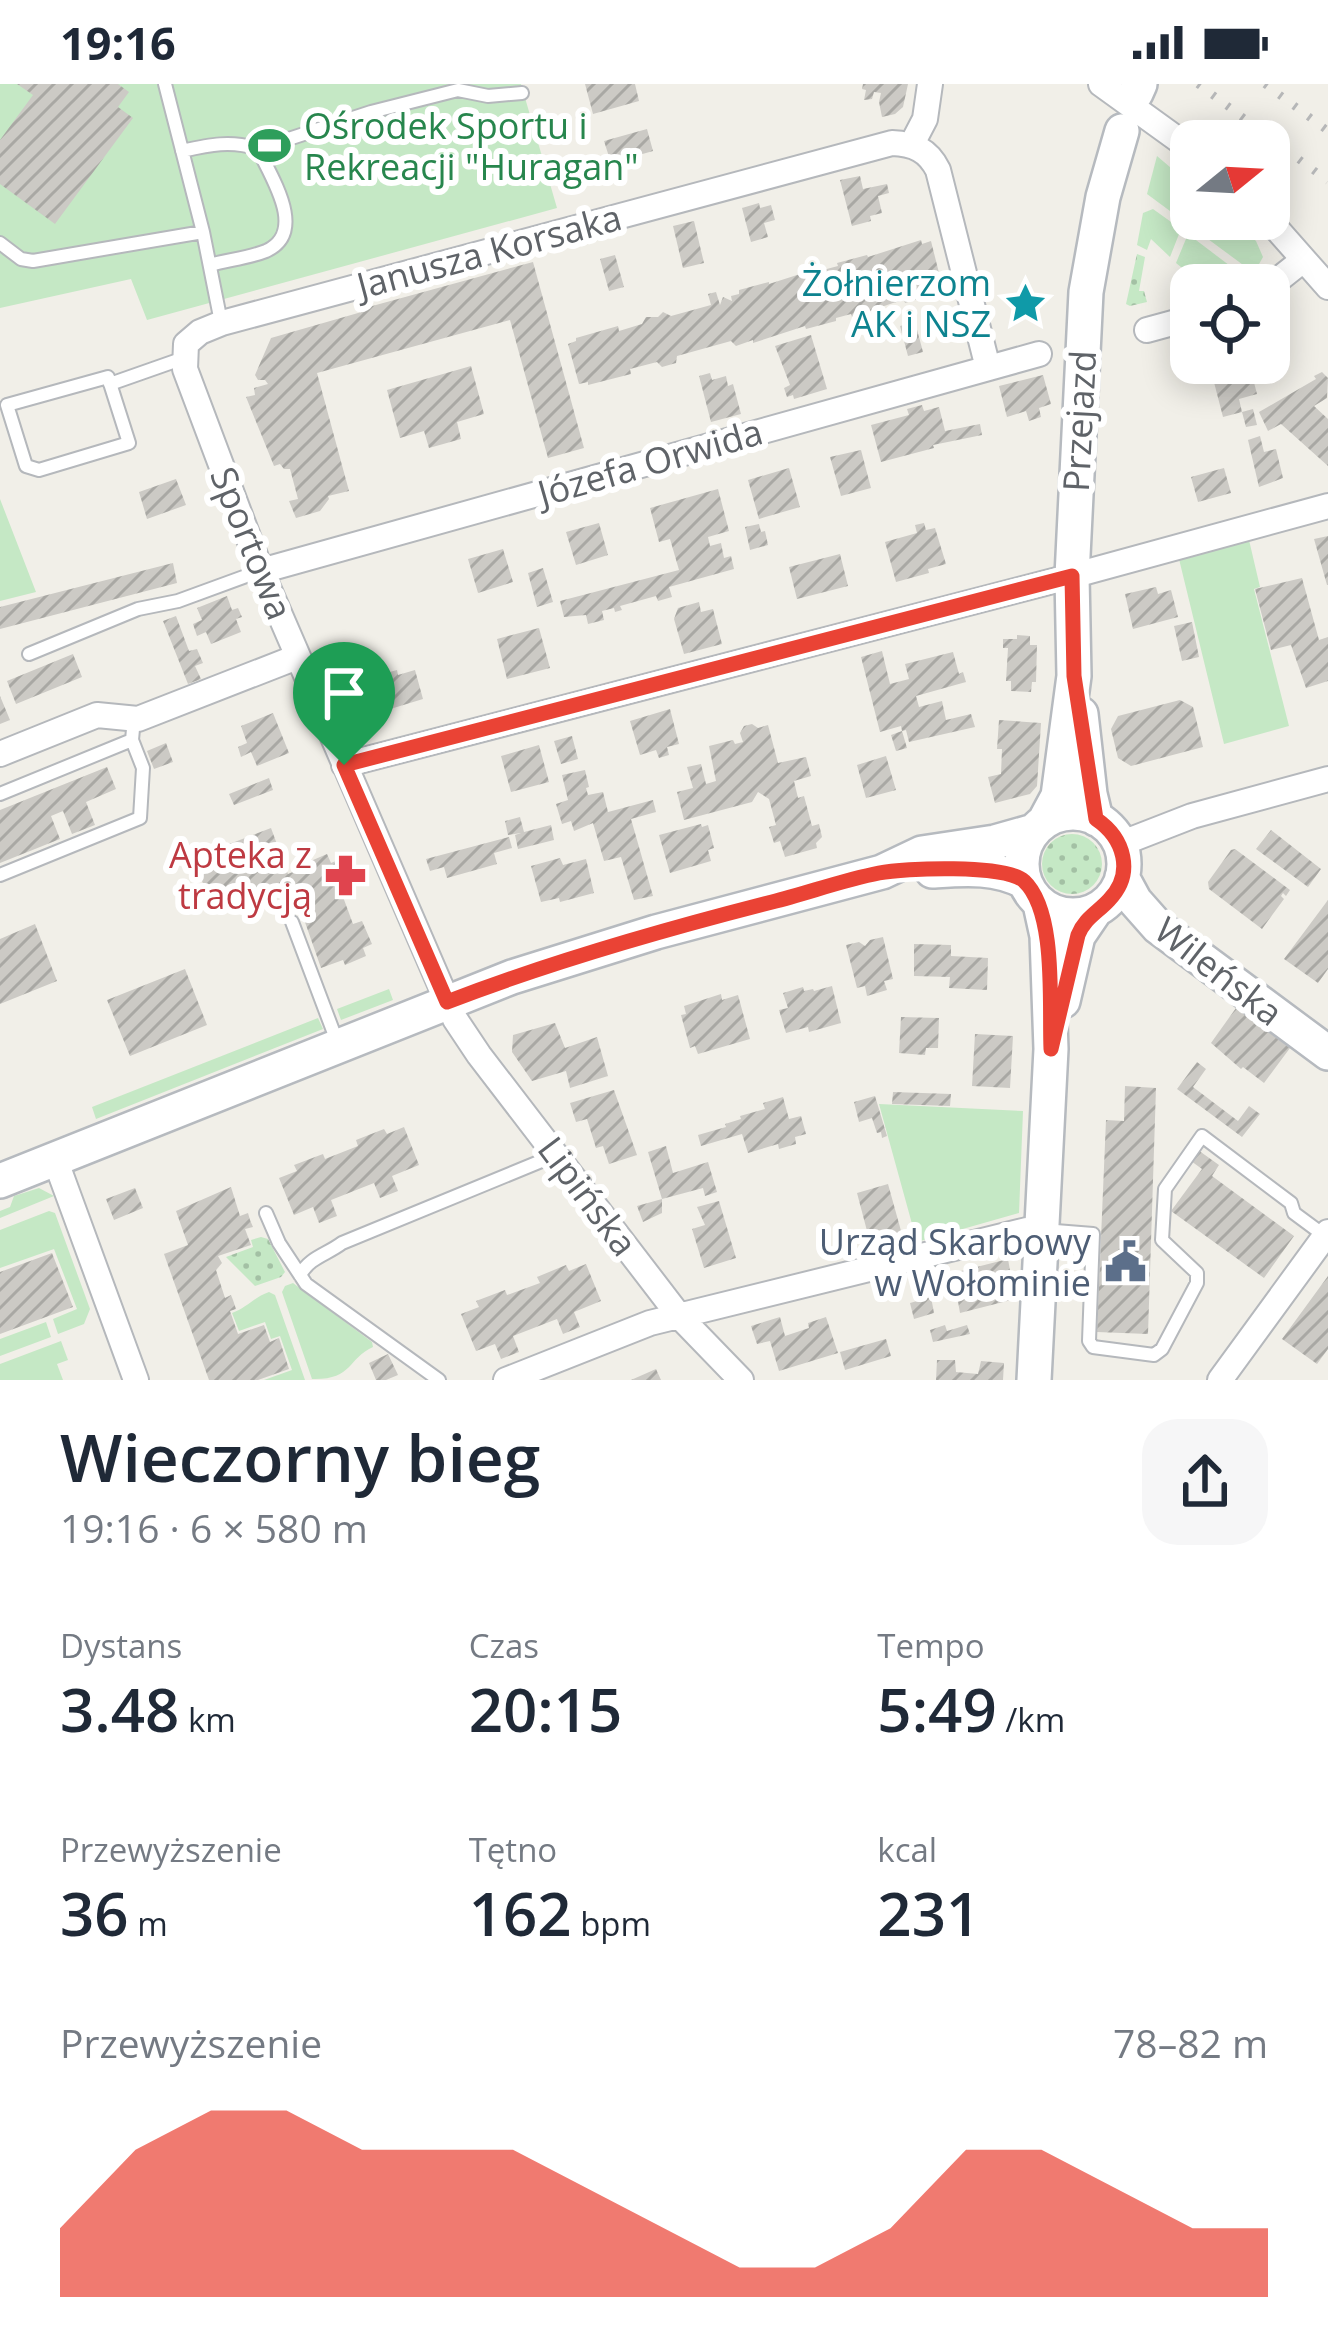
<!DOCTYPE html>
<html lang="pl">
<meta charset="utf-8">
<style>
body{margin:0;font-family:"Open Sans",sans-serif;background:#f6f6f7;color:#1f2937;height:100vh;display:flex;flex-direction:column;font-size:45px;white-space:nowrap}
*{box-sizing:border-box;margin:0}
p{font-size:39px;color:#747a83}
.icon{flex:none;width:66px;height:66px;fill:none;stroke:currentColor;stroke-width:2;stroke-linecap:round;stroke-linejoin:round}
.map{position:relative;height:1296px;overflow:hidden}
.sheet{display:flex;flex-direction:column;background:#fff;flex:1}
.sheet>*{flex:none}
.needle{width:78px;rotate:72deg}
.tools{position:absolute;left:1170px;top:36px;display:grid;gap:24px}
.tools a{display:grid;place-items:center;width:120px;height:120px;border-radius:24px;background:#fff;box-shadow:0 6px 30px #0003;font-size:60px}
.pin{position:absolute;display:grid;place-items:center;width:102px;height:102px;color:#fff;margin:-123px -51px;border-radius:50% 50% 50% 0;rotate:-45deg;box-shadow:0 0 12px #0007}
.pin .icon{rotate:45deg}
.round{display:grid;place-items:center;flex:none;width:126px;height:126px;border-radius:36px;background:#f6f6f7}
.head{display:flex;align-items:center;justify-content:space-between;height:204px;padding:0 60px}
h1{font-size:66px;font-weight:600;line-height:90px}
.figures{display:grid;grid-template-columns:repeat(3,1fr);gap:18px;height:204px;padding:12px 60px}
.figures div{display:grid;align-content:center}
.figures b{font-size:60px;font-weight:600}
.figures small{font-size:33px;font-weight:400}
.figures p{font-size:33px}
.chart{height:336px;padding:24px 60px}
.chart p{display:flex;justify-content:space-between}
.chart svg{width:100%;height:216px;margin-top:12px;fill:#ea4335;opacity:.7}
.status{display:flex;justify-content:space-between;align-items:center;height:84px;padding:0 60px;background:#fff;direction:ltr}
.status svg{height:33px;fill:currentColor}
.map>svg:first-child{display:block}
.grass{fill:#c5e8c5}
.garden{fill:url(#garden-dots)}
.building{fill:url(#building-hatch)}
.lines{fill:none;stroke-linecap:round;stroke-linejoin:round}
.lane-casing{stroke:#b5b8bc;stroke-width:16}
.street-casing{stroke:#b5b8bc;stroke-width:28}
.secondary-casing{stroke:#b6babf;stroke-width:38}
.lane{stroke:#fff;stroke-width:12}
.street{stroke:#fff;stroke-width:24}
.secondary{stroke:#fff;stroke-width:33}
.rail{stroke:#b6b7b8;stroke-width:8;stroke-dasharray:3 15;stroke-linecap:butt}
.route-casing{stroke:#fff;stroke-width:24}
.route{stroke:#ea4335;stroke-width:15}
.labels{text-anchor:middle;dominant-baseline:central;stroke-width:12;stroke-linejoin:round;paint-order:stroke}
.leisure-label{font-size:36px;fill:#27864d;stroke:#fff;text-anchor:start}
.street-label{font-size:36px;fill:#5f6368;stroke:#fff}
.culture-label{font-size:36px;fill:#0d838f;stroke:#fff;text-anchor:end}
.health-label{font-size:36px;fill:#be3a42;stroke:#fff;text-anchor:end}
.service-label{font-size:36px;fill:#4e5e75;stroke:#fff;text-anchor:end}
</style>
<div class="status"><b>19:16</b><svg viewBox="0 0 49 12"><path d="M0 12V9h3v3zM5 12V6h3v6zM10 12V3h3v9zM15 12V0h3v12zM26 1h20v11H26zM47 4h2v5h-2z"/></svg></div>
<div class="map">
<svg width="1328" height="1296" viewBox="0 0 1328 1296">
<defs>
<pattern id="garden-dots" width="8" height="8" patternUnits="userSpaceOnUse" patternTransform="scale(3)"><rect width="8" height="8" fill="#c5e8c5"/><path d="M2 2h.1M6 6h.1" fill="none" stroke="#a3c0a4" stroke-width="1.8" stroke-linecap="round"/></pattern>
<pattern id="building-hatch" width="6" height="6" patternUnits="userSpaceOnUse" patternTransform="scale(3)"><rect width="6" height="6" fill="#cccac5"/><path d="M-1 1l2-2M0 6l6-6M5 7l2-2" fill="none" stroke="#a9a8a4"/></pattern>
</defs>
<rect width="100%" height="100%" fill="#f1efe8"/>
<path class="grass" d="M0,0H521L557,124L147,236L131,195L0,224Z
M1157,72L1191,101V135H1231L1256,157L1263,173L1254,189L1147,110Z
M1153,125L1181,145L1170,173L1151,155L1147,166L1137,161L1143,129Z
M1188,150L1246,194C1215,210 1200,198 1176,179Z
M0,415L36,508L0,517Z
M1249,456L1260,503L1254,505L1289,642L1224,660L1179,475Z
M389,905L393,916L341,936L337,925Z
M318,934L323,945L96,1035L92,1023Z
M879,1020L1023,1027L1019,1129L917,1158Z
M39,1104L54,1112L0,1134V1127L10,1123L14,1112Z
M49,1127L55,1129L90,1225L84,1240L58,1250L53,1235L77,1225L54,1165L0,1184V1146Z
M293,1199L372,1258L373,1263C347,1275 353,1296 312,1295L282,1208L285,1202Z
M269,1208L275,1211L305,1296H264L292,1286L280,1252L271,1255L265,1238L239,1247L232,1229C247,1224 254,1213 269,1208Z
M46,1238L51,1253L0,1272V1255Z
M61,1257L68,1276L57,1280L63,1296H0V1280Z"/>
<path class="garden" d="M1137,170L1145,173L1139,207H1144L1147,218L1130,222L1126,220Z
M1042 780a30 30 0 1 1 60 0a30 30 0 1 1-60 0Z
M261,1153L268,1155L285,1188L281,1193L255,1202L226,1173L253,1163L251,1156Z"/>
<path class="building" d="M17,0H118L129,8L118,23L133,34L55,140L0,100V56L33,11Z
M585,0H635L639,17L593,30Z
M863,0H908L903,23L895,30L882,33L879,18L881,9L874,8L872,15L864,16L866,6L862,5Z
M647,45L653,67L611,79L604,57Z
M860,92L863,105L887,100L889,109L878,112L882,129L870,132L871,137L852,142L840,96Z
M759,119L760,124L771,121L775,136L764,139L768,153L751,158L742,124Z
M694,137L704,179L683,184L673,142Z
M921,156L922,160L931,157L943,205L934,207L935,210L905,219L904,216L893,219L852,233L851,230L836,234V237L806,245L805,242L753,259V256L736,262L731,257L677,272L676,279L662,283L657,278L630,285L631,290L588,301V298L579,300L568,260L576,257V254L618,242L619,247L642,240L646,233H658L663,228L671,232L711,221L708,210L716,208L720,221L723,213L732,217L731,212L739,210V206L769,198V200L822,183L823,186L838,182L837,179L867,171L868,173Z
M615,171L624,203L609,207L600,175Z
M533,178L584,364L548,374L510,236L317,289L349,407L328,412L329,415L320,427L296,434L289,417L298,415L290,385H284L280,380L274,382L246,313L255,311L254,304L268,300L265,296H258L255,291L271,254L365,227V224Z
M915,238L923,268L908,272L900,242Z
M811,251L827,305L794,315L793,311L787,313L784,304L790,301L775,262Z
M1209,279H1249L1257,310L1239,315L1242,328L1223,333Z
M471,282L484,330L457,338L461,355L429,364L424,347L400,354L387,306Z
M1322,288L1328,294L1327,314L1314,322L1328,335V382L1281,340L1268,347L1259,328L1316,295L1314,292Z
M710,289L712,296L726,292L728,302L733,300L741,330L711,338L699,292Z
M1043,291L1051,320L1039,324L1041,333L1029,337L1026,327L1007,333L999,302Z
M922,321L924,327L939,323L945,347L980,340L982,351L933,361L934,364L881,378L871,341L909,331L907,325Z
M1253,325L1257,341L1246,343L1242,328Z
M1260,352L1264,368L1276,365L1283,394L1259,403L1248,356Z
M861,366L871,404L841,412L830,373Z
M789,384L800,423L759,435L748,396Z
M1224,384L1231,409L1198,418L1191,393Z
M176,395L186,421L147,435L139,408Z
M718,405L729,447L708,453L710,462L721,459L724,474L731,472L734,485L669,503L672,513L658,517L656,512L620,522L622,526L615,528L614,524L602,527L604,536L588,540L586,531L564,533L560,517L679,486L670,455L659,458L650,424Z
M599,439L608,471L576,481L566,448Z
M924,439L926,446L935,444L946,480L928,485L929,489L896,498L885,458L917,449L915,441Z
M759,440L761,448L765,447L768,461L750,466L745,443Z
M1328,452V501H1327L1314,455Z
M503,465L513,498L478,509L468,475Z
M840,470L848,502L797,515L789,483Z
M173,479L177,499L0,545V523Z
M543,484L553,518L537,523L528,489Z
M1302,494L1319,556L1328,553V597L1306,604L1291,561L1271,566L1255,505Z
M1156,503L1158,510L1171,506L1178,533L1133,545L1125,510Z
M227,512L232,526L238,524L242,533L236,535L241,548L211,560L206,548L197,552L193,540L202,536L197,524Z
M699,518L701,528L713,525L722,560L684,570L674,535L678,524Z
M176,532L189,567L197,565L203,579L195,582L201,595L188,600L163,537Z
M1192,538L1199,573L1182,577L1174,542Z
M539,544L550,584L507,595L497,555Z
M1017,551L1030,552V561H1037L1036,598H1032L1031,608L1011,607V597H1006L1008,564H1003V555H1017Z
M882,567L890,600L909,595L905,580L953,568L959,590L963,588L966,598L916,612L919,623L942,617L946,636L971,630L975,643L909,658L906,646L902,647L901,642L880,648L861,573Z
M73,570L82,593L16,620L7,597Z
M397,586L398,591L415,586L423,615L374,630L364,595Z
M0,612L10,636L0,640Z
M1180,616L1193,623L1203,663L1131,682L1118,674L1111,645L1118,632Z
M670,625L679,660L667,663L669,671L659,674L656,666L640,671L630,637Z
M273,629L289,669L257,682L251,668L241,673L238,663L247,659L241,642Z
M999,636L1041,639L1037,702L1030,710L995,719L988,693L1001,690L1002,665H997Z
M752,640L758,644L768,641L778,679L806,673L811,692L794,697L798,714L804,712L812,742L819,740L822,753L816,759L817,764L785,773L780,757L774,759L769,743L776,741L769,715L758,708L752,718L684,736L677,708L693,704L687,683L701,680L706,700L716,697L709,662L733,656L735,660L743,658L740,649L744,642Z
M902,647L907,664L896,667L891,651Z
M572,652L578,675L561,680L554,657Z
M166,659L173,678L154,685L147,667Z
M539,661L549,698L511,708L501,672Z
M886,672L896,706L866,714L857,681Z
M107,683L116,705L86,718L95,741L72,750L63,727L51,732L60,755L0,779V726Z
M585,686L589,703L586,704L588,711L603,708L608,728L653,716L656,728L631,735L653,812L634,816L621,773L604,777L593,739L574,747L571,737L562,740L556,720L568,716L562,691Z
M269,694L273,706L234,721L229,710Z
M520,733L524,748L551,741L554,756L518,765L515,751L521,749L508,751L505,737Z
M701,740L702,743L708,741L714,764L708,766L711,777L670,789L659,751Z
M271,744L288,790L307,782L306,779L327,770L331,779L336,777L345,800L339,802L353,840L362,837L372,860L363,864L366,872L345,881L343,876L321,884L292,801L215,830L193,774Z
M1271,746L1321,785L1308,803L1256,765Z
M509,753L512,764L494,769L497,780L447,794L444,783L430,787L426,775Z
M1235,765L1290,806L1286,812L1283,809L1281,812L1284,815L1262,845L1209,805L1208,798L1231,766Z
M560,774L563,781L586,775L594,809L560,818L559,814L541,818L531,782Z
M1328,816V885L1318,899L1284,875Z
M35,840L57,897L0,920V855Z
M883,853L893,895L884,897L887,906L867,912L865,902L857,904L846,861L859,858L865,862L870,856Z
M914,860L951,861V872L988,874L987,906L949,904L950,893L914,892Z
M185,885L207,941L130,972L107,916Z
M832,902L841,939L809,948L808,943L786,949L779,926L788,924L783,909L803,903L804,907L813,905L814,907Z
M721,910L722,916L738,911L750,955L698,970L695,962L690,964L681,931L686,930L684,922Z
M1236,924L1290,964L1264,999L1243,983L1241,985L1211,959Z
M901,933L939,934L938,964H926L925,971L899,969Z
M555,939L565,964L597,953L608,992L570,1004L566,987L532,997L512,968L513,951Z
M975,950L1013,952L1010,1004L972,1002Z
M1197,978L1206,985L1193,1003L1238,1037L1249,1022L1260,1030L1242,1053L1177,1005Z
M1125,1002L1156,1004L1148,1250L1097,1248L1106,1036L1124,1037Z
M614,1006L637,1071L609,1080L603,1062L596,1064L587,1035L576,1038L570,1019Z
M893,1008L951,1010L950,1022L892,1020Z
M875,1012L887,1052L882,1054L881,1048L877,1049L872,1034L859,1038L854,1018Z
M783,1013L789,1035L801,1032L806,1050L795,1053L796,1060L779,1065L778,1060L748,1069L742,1050L701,1062L698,1051L726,1043L725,1040L741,1035L740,1032L765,1025L763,1019Z
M404,1043L419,1081L392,1092L398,1107L380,1114L374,1099L331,1116L337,1132L319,1139L313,1123L294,1131L279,1094L297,1087L294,1081L323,1070L325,1075L358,1062L356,1056L384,1045L387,1050Z
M666,1062L673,1089L708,1078L717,1108L705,1112L703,1104L662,1115V1129L643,1138L637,1122L662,1115L648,1068Z
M1198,1066L1219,1081L1212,1092L1294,1152L1264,1194L1171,1127L1202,1085L1191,1077Z
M888,1100L903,1154L871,1162L857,1109Z
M231,1103L240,1132L248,1129L250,1136L253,1143L245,1145L251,1161L218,1172L222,1179L216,1186L225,1214L231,1211L233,1216L236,1225L230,1227L238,1250L264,1241L270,1258L279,1254L289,1285L258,1296H209L164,1170L188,1161L176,1127Z
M135,1104L143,1124L114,1136L106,1115Z
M719,1117L736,1174L704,1184L692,1145L705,1141L697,1123Z
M52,1169L73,1223L0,1250V1188Z
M1008,1175L1015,1215L960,1229L953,1189Z
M586,1180L601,1217L574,1228L580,1243L563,1250L557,1235L513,1252L519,1268L501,1275L495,1260L476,1267L461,1230L479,1223L476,1217L505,1206L507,1211L540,1199L537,1193L566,1181L569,1187Z
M1328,1192V1265L1317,1280L1282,1255Z
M931,1213L934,1229L914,1235L910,1219Z
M780,1233L785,1252L809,1244L808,1239L826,1233L838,1269L779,1287L770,1257L757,1260L751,1242Z
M945,1241L947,1247L967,1241L970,1250L933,1258L930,1246Z
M886,1255L891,1272L845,1286L840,1268Z
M388,1270L398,1291L386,1296H376L369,1279Z
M937,1276H955L956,1288L978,1290L981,1277L1004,1279L1003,1296H936Z
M656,1285L661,1296H631Z"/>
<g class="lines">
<defs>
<path id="lane" d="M165,0L203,148L221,238
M258,65L371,28L458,6L488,12L522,9
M182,67C209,61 231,56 258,65C271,93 308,148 266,167C249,174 227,176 210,181
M0,159L21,175L33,177L203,148
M108,293L129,359L39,386L26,382L7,321Z
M110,300L184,274
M29,570L138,525L178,517L260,487
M0,710L132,656
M0,791L140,734L143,684L132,656L134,634
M292,838L338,960
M266,1129L279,1159L306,1200L439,1296
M1043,1146L1093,1150L1089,1257L1093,1263L1154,1271L1162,1265L1197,1199V1189L1162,1156L1165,1105L1202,1052L1291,1119L1294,1129L1325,1152
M300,1191C310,1173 326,1171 342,1159L556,1071"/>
<path id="street" d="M1101,0L1191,65
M912,60L925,35L930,0
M1268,135L1328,203
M1269,203L1303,176
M1147,246L1191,234
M261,487L1039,270
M0,670L97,631L138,635L297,573
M344,681L1057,496L1328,422
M1120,760L1192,732L1328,695
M55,1075L136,1296
M506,1296L650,1239L1027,1146H1042
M741,1296L680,1233L479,971L455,935L261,487L185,285L186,260L200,248L222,239L892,59C914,60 928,66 938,86L988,284
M1220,1296L1328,1148"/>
<path id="secondary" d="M1136,9L1140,0
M1081,630L1090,710L1096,735
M1022 780a51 51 0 1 1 102 0a51 51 0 1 1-102 0Z
M1044,738L1058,712L1074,592L1072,492L1086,208L1103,113L1122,47
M932,787C964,785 995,782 1025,798
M1122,793L1135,817L1158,843L1328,969
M1063,917L1078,852L1095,827
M0,1097L512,893L656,848L882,788L922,769L995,758L1034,747
M1034,1296L1051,965L1047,852L1040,820"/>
</defs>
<use href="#lane" class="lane-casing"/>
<use href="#street" class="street-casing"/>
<use href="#secondary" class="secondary-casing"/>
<use href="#lane" class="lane"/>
<use href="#street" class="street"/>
<use href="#secondary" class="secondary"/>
<path class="rail" d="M1198,0L1328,97
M1265,0L1328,47"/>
</g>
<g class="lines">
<defs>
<path id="route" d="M1072,492L1074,592L1096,735C1124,754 1135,789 1109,816C1097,829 1085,834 1078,851L1051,965C1049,920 1057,828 1024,797C1005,780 904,784 879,789C843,796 808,809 772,818C662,846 553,877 447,918L344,681Z"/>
</defs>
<use href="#route" class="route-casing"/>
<use href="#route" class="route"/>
</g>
<defs>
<symbol id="stadium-bare" viewBox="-9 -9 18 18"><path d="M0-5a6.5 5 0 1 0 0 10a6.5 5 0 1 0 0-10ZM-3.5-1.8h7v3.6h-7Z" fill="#2e9e5b" stroke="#fff" stroke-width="2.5" paint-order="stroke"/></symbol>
<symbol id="sight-bare" viewBox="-9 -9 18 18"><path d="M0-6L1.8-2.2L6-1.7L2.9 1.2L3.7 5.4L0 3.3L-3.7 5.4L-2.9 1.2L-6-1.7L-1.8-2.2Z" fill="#0f9aa8" stroke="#fff" stroke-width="2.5" paint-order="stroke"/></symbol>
<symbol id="pharmacy-bare" viewBox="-9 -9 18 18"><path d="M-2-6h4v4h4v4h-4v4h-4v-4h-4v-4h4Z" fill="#e0444e" stroke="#fff" stroke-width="2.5" paint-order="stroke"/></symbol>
<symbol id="civic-bare" viewBox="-9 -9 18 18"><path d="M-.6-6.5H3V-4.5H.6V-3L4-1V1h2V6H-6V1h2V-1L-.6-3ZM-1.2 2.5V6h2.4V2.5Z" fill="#5c6f8a" stroke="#fff" stroke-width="2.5" paint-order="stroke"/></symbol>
</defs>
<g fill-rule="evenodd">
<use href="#stadium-bare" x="240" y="32" width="59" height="59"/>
<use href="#sight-bare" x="996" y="190" width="59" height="59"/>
<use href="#pharmacy-bare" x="316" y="762" width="59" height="59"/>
<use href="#civic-bare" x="1096" y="1148" width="59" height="59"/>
</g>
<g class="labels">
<g class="leisure-label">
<text x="304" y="41">Ośrodek Sportu i<tspan x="304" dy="41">Rekreacji "Huragan"</tspan></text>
</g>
<g class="street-label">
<text transform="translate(489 167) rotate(-15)">Janusza Korsaka</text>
<text transform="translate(1079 337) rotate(-87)">Przejazd</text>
<text transform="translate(650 378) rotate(-16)">Józefa Orwida</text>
<text transform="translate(252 459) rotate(68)">Sportowa</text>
<text transform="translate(1219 887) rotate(38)">Wileńska</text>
<text transform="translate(588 1112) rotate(53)">Lipińska</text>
</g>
<g class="culture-label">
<text x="991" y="198">Żołnierzom<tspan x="991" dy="41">AK i NSZ</tspan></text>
</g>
<g class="health-label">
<text x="312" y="770">Apteka z<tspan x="312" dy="41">tradycją</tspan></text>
</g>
<g class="service-label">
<text x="1091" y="1157">Urząd Skarbowy<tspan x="1091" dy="41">w Wołominie</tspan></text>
</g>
</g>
</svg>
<div class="tools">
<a><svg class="needle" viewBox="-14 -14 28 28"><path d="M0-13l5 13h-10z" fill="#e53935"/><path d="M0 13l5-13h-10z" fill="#747a83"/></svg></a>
<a><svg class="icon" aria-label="locate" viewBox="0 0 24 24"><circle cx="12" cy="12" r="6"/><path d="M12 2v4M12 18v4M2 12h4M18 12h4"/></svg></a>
</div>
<div class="pin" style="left:344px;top:681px;background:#1e9e55"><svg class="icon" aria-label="arrive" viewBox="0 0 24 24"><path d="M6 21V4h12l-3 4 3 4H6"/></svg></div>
</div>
<section class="sheet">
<div class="head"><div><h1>Wieczorny bieg</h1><p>19:16 · 6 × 580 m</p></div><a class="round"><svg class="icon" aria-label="share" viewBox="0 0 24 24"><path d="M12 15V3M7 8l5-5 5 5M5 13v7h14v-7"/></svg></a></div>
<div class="figures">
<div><p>Dystans</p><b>3.48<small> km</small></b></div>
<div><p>Czas</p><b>20:15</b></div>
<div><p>Tempo</p><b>5:49<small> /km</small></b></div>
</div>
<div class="figures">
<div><p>Przewyższenie</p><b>36<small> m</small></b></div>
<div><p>Tętno</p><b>162<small> bpm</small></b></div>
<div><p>kcal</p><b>231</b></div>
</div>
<div class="chart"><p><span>Przewyższenie</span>78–82 m</p>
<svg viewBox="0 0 160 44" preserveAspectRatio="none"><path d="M0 44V30L10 14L20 6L30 6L40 14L50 14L60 14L70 22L80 30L90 38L100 38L110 30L120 14L130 14L140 22L150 30L160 30V44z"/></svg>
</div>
</section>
